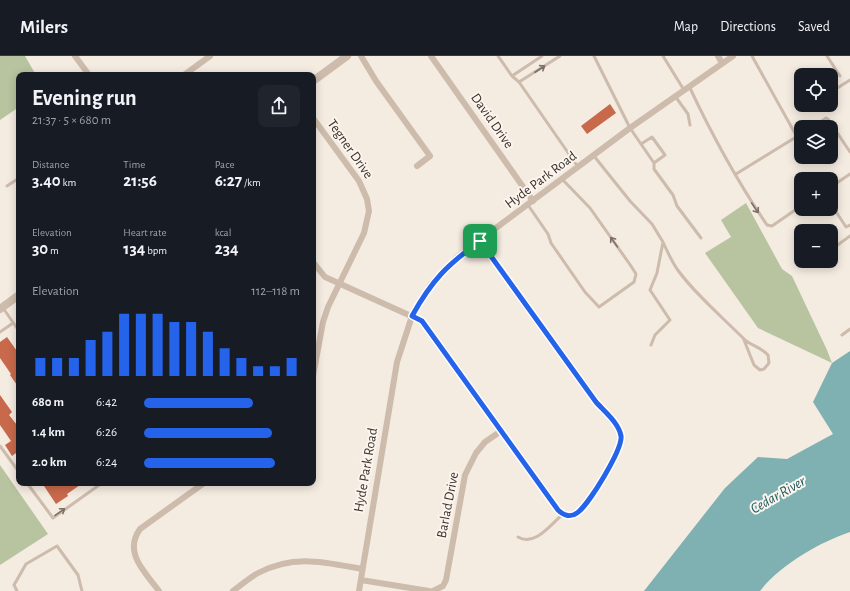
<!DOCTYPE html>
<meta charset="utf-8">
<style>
body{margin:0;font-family:"Alegreya Sans",sans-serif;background:#20242c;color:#f1f3f6;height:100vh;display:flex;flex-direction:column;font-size:15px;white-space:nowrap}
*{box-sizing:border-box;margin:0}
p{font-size:13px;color:#9ea1a6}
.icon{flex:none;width:22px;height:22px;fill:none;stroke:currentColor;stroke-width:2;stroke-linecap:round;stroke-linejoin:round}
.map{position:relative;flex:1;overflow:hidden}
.side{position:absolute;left:16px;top:16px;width:300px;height:414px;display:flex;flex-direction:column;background:#171b24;border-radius:8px;box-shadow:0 2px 10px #0003}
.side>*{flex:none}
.tools{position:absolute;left:794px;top:12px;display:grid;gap:8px}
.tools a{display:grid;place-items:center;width:44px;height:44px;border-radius:8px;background:#171b24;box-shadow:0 2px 10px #0003;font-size:20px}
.pin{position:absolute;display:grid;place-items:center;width:34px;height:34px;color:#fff;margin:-17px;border-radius:8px;box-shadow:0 2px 6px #0006}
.round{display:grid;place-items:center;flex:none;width:42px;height:42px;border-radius:8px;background:#20242c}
.headline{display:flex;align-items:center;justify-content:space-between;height:68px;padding:0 16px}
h1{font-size:22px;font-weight:600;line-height:30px}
.stats{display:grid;grid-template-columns:repeat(3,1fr);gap:6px;height:68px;padding:4px 16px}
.stats div{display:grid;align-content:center}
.stats b{font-size:17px;font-weight:600}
.stats small{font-size:11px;font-weight:400}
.stats p{font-size:11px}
.chart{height:112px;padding:8px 16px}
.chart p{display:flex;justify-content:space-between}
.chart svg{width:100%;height:72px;margin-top:4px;stroke:#2563eb;stroke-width:6}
ul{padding:0 16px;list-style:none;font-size:13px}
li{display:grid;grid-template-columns:64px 48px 1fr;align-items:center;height:30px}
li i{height:10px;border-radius:5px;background:#2563eb}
header{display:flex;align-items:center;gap:24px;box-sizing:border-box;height:56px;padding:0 20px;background:#171b24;border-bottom:1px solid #363941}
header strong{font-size:19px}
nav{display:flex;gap:22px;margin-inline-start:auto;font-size:14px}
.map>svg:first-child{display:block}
.green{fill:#b8c4a0}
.water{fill:#7fb0b2}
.building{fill:#c8694b}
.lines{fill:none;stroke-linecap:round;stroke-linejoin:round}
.service{stroke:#cdbbac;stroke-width:3}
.minor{stroke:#cdbbac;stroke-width:6}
.tertiary{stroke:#cdbbac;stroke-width:8}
.oneway{stroke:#7d6f65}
.route-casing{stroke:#fff;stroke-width:8}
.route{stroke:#2563eb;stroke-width:5}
.labels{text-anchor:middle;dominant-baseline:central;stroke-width:4;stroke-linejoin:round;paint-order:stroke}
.street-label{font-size:14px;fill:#3b302b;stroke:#fbf5ee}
.water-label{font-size:15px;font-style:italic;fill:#1f5a5e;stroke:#fbf5ee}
</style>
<header>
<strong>Milers</strong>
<nav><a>Map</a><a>Directions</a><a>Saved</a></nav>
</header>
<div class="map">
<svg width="850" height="535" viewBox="0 0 850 535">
<rect width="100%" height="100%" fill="#f4ebe1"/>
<path class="green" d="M0,0H25L36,19H19V51L0,64Z
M746,147L782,213L792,220L827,294L832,307L758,272L705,197L731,181L721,164Z
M0,409L48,478L0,509Z"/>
<path class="water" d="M850,295V476C820,486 780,509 760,535H644L725,432L758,401L787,403L833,378L813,346L832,307Z"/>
<path class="building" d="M610,48L616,57L587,78L581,70Z
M7,281L19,298V332L10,319L11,318L0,302V286Z
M0,339L12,356L9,359L17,369L19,368V395L12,400L5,389L11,385L0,369Z
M42,427H83L67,438L68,440L56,448Z"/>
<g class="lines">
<path class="service" d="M498,0L512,20L542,0
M594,0L630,72L654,107L665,99L652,81L641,88
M663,0L684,34
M752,0L797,81
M827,0L840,20
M512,20L519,26L578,111
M519,26L560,0
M689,30C712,79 737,125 767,169L772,170L801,150
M831,36L850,24
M675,40L688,58L690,69
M813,71L826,62L828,63L850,96
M594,100L630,145L652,168L663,186L657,217L650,234L670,264L655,279L651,289
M654,107V113L673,139L677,150L701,182
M736,118L801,78
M7,130L19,122
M831,131L850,118
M831,148L846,171L850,169
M528,149L548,178L551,187L585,236L599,251L634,226L636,218L631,210L590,152L562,123
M663,186C667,195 671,204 677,213C695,238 721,260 743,282C749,289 761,291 768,299L769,307L764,313L760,314L754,309L744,284
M831,194L850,180
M3,252L19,275
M0,276L13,267
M842,279L850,273
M0,390L19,416
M27,427L53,462L102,427
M518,481C535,491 551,468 563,458
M17,535L14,529L26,508L57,490L78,519L82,535"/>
<path class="minor" d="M75,0L89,19
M361,0L376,25L430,100L417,110
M431,0L533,145
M718,0L722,7
M184,19L210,0
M313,62L359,125L367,143L369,155L364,177L328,251L323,266L313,320
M313,206L325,221L422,265L558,454C563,459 570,462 577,457C588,450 623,393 621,380C619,367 604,355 596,346L480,185
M361,524L429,535
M159,535C145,516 123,497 140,473L204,427
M233,535C241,529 249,522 258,517C294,498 324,506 362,513
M359,535L397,306L412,260L431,228L457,201L630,72L733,0
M433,535L443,530L446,524L465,419L476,397L485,386L501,375"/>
<path class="tertiary" d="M313,25L347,0
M0,253L19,239"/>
</g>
<defs><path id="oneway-shaft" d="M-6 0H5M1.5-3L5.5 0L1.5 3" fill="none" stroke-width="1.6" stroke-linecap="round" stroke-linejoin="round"/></defs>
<g class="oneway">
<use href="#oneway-shaft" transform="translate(540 13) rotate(-33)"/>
<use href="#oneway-shaft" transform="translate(755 152) rotate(56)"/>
<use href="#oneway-shaft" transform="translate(614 186) rotate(-125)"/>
<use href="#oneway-shaft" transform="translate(60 456) rotate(-35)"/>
</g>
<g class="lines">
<defs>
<path id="route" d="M480,185L596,346C604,355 619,367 621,380C623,393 588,450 577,457C570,462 563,459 558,454L422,265L412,260C432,224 447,209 480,185Z"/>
</defs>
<use href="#route" class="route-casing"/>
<use href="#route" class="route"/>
</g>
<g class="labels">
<g class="street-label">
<text transform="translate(492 65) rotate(55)">David Drive</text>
<text transform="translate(350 93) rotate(55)">Tegner Drive</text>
<text transform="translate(541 124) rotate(-37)">Hyde Park Road</text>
<text transform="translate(366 414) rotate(-80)">Hyde Park Road</text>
<text transform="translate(448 449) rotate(-79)">Barlad Drive</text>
</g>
<g class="water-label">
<text transform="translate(778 439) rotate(-30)">Cedar River</text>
</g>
</g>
</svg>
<div class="tools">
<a><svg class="icon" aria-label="locate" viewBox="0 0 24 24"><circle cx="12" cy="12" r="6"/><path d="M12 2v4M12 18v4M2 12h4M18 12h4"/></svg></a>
<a><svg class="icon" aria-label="layers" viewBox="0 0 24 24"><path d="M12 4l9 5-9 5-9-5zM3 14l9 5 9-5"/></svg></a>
<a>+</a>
<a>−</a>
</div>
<div class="pin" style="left:480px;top:185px;background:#1e9e55"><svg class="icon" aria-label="arrive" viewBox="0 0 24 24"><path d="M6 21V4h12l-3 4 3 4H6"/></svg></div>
<section class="side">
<div class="headline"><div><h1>Evening run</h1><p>21:37 · 5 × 680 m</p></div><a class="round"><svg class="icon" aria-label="share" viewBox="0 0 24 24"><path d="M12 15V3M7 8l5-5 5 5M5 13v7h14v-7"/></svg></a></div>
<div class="stats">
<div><p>Distance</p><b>3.40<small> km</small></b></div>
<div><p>Time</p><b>21:56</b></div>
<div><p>Pace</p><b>6:27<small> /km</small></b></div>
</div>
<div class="stats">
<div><p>Elevation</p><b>30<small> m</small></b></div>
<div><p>Heart rate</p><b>134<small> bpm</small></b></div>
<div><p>kcal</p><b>234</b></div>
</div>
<div class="chart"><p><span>Elevation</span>112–118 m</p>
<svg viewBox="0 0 160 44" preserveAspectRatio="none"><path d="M5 44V33M15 44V33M25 44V33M35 44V22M45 44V17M55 44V6M65 44V6M75 44V6M85 44V11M95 44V11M105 44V17M115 44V27M125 44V33M135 44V38M145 44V38M155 44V33"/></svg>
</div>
<ul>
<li><b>680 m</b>6:42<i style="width:70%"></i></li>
<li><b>1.4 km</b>6:26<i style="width:82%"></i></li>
<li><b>2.0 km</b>6:24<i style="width:84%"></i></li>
</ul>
</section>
</div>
